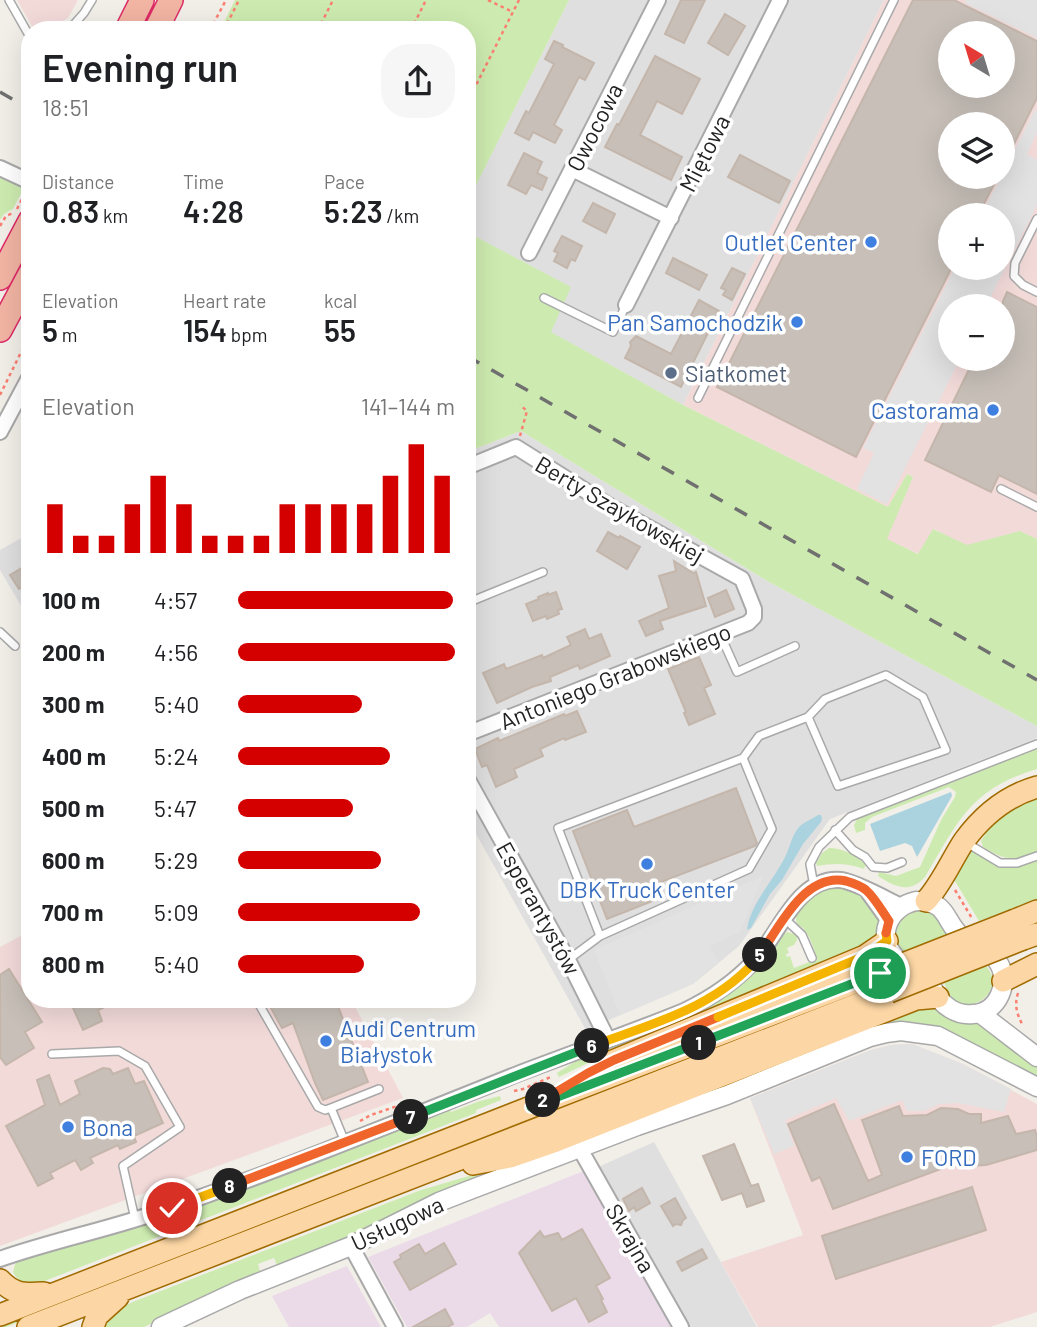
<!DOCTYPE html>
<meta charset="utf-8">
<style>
body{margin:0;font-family:Barlow,sans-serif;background:#f6f6f6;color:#202124;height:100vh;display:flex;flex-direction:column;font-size:26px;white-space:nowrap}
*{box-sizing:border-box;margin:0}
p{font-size:23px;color:#757577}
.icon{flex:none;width:38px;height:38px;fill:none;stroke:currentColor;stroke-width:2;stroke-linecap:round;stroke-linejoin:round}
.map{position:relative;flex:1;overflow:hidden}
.drawer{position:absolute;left:21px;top:21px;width:455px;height:987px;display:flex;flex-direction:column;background:#fff;border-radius:28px;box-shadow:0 7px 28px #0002}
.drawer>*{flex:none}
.needle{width:46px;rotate:322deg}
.buttons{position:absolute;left:938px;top:21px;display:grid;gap:14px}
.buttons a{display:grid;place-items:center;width:77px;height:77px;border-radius:50%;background:#fff;box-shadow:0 7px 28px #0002;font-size:35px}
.pin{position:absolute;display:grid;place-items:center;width:60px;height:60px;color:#fff;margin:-30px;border:4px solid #fff;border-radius:50%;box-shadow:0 2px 7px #0007}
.km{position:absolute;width:35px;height:35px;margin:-18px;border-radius:50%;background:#222;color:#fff;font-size:19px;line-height:35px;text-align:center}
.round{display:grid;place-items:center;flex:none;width:74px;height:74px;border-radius:28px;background:#f6f6f6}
.overview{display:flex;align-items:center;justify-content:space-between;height:119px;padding:0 21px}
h1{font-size:38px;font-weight:600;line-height:52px}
.stats{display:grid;grid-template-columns:repeat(3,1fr);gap:10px;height:119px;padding:7px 21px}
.stats div{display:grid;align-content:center}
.stats b{font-size:30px;font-weight:600}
.stats small{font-size:19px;font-weight:400}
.stats p{font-size:19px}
.chart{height:196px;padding:14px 21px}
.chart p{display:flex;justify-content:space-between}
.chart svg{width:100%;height:126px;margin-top:7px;stroke:#d40000;stroke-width:6}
ul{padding:0 21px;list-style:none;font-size:23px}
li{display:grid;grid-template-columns:112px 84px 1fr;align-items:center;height:52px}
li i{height:18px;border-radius:9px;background:#d40000}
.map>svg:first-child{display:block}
.residential{fill:#e0dfdf}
.commercial{fill:#f2dad9;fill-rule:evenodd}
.industrial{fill:#ebdbe8}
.grass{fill:#cdebb0}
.parking{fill:#e2e2e2}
.water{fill:#aad3df}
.building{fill:#c7bfb8;stroke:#c4b6ab;stroke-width:2;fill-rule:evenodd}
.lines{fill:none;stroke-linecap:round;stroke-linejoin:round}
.service-casing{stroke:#a9a9a9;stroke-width:10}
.minor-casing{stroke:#a9a9a9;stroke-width:18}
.tertiary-casing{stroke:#a9a9a9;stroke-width:21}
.primary-casing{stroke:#a06b00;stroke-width:24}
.trunk-casing{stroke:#dc2a67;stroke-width:26}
.path{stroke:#fa8072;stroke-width:2.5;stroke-dasharray:3.5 3.5;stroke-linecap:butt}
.service{stroke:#fff;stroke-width:7}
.minor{stroke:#fff;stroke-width:14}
.tertiary{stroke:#fff;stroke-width:18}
.primary{stroke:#fcd6a4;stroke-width:21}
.trunk{stroke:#f2b4a3;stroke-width:23}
.rail{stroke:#707070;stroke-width:3.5;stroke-dasharray:14 14;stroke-linecap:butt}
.primary-bridge-casing{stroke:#a06b00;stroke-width:24;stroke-linecap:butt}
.primary-bridge{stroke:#fcd6a4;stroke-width:21}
.split-1-casing{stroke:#fff;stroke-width:14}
.split-2-casing{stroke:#fff;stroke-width:14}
.split-3-casing{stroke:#fff;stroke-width:14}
.split-4-casing{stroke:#fff;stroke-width:14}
.split-5-casing{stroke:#fff;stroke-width:14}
.split-6-casing{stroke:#fff;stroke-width:14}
.split-7-casing{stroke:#fff;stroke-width:14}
.split-8-casing{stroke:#fff;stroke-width:14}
.split-9-casing{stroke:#fff;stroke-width:14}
.split-1{stroke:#22a559;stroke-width:9}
.split-2{stroke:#22a559;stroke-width:9}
.split-3{stroke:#f0652b;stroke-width:9}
.split-4{stroke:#f5b400;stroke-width:9}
.split-5{stroke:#f0652b;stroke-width:9}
.split-6{stroke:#f5b400;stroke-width:9}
.split-7{stroke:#22a559;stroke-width:9}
.split-8{stroke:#f0652b;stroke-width:9}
.split-9{stroke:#f5b400;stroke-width:9}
.shop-dot{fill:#3f7fe0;stroke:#fff;stroke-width:2.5}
.service-dot{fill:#5c6f8a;stroke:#fff;stroke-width:2.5}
.labels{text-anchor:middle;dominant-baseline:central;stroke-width:7;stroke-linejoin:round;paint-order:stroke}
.street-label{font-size:23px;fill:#222;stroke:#fff}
.shop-label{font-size:23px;fill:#366cbe;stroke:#fff;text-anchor:end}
.service-label{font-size:23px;fill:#4e5e75;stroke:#fff;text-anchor:start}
</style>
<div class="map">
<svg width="1037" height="1327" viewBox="0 0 1037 1327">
<rect width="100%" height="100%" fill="#f2efe9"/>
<path class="residential" d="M569,0H884L683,405L550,332L570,287L467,232V203Z
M521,431L769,582L1037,726V738L830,819L739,946L693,984L586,1030L467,818V452Z
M30,533V621L0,570V550Z
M654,1142L757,1327H687L596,1168Z"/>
<path class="commercial" d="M17,0H78L68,18L47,30H35L33,28Z
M884,0H1037V539L1020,531L967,546L934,529L919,554L886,539L913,477L907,474L888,507L683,405ZM950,33H1003V86H950ZM950,124H1003V177H950ZM950,215H1003V268H950ZM950,306H1003V359H950Z
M30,931V999H351L403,1098L0,1246V947Z
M912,1044L963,1064L1037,1104V1312L990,1327H758L721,1262L803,1235L750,1098L871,1050L891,1045Z"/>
<path class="industrial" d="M586,1170L675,1327H499L490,1313L467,1327H407L368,1257Z
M347,1266L381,1327H289L272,1296Z"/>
<path class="grass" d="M235,0H569L467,203V30H220Z
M0,175L6,177L24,188L13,209L4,214L0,220Z
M467,232L571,287L551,332L683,405L888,507L907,474L913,477L887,539L918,554L933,529L967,545L1020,531L1037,539V726L769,582L521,431L467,452Z
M1037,747V769C970,789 958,822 925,877C909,895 894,886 878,876L879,872L896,876L920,867L941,820L955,797L956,792L949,787L872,817L865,823V830L856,833L854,825L857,819Z
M1037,795V852C1012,861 1006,861 983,847L981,841L983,838L996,818Z
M829,848C843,848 855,855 866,864L864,869C848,863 834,863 817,866L816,863L822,853Z
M971,851C981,854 988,860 997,864C1011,870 1024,866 1037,860V899L979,921L955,881L950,878L967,852Z
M832,888C838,888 844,888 849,890C861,895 882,913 880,928C879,936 874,941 868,946L641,1037L559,1077L557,1073L581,1058L686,1017L787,932L794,934L798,938L794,945L787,948L789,953L786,954L787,957L790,956L794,968L817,959C814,949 810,936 803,928C799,925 797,926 796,920C794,905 821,891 832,888Z
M917,911C941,912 938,926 951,940C965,955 1003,965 990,991C987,997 980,1002 973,1004C947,1010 949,984 937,971C923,958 888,957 897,928C900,918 907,914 917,911Z
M888,978L891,981L6,1327H0V1324Z
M927,1005L983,1023L1037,1066V1079C999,1061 948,1022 905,1022C900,1023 894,1024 889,1025L720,1090L673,1105Z
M500,1096L501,1100L476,1110V1113L42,1282C30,1286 19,1284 13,1272L15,1264L19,1260L167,1217L449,1109L451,1112L480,1101Z
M527,1159L367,1231L278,1267L274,1258L258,1264L261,1274L209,1295L144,1327H101L119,1308L135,1301L421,1190Z"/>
<path class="parking" d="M966,0H1037V38L965,3Z
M1035,110L1037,111V132L1027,154L1037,160V205L986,306H950V359H960L887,504L857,489L874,453L863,448L955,268H1003V215H981L1001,177H1003V173Z
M763,876L740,932L710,946L718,962L692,984L620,1015L594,950Z
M912,1044L963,1064L1011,1089L1004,1112L958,1103L939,1104L924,1111H907L902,1100L849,1121L836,1098L785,1120L794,1146L774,1154L750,1098L871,1050L891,1045Z"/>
<path class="water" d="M951,792L952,796L917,857L912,846L905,843L880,851L870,824Z
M818,815H821L822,818L821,822L803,844L782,880L770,894L751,928L747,930C750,904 774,880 785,857C790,847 792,835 799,827C804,822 812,819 818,815Z"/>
<path class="building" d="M681,0H705L684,43L665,34Z
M913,0H954L1037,41V98L1003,166V124H950V177H998L978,215H950V271L856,457L717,387ZM950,33H1003V86H950Z
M725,14L745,26L728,55L708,43Z
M554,41L563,45L562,47L594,63L585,80L579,77L554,125L562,130L555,143L533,132L529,140L515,133L526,111L529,113L554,64L545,59Z
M655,56L700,79L682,114L657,101L640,135L682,157L671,180L605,147L617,124L619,125Z
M524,153L542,162L537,173L547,178L542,190L531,185L526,194L508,185Z
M740,155L790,181L779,203L728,177Z
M593,203L615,214L606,233L583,221Z
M562,236L582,246L575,261L571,259L567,268L554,261L558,253L554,251Z
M673,258L707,275L699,290L666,273Z
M732,268L745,274L732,300L723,295L726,290L721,288Z
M1007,292L1037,307V494L999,475L991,492L925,460L974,359H1003V301Z
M699,300L719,311L681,387L625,358L631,346L630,342L636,336L671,354Z
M608,532L619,538L620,536L640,547L627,569L597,551Z
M674,561L693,573L696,572L706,606L660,621L663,629L646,636L639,621L669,608L659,576L676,571Z
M30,563V583L19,589L10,575Z
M726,590L734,609L715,617L708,598Z
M556,592L562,609L558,610L559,614L547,619L546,616L533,621L526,604L539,599L538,597L548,593V595Z
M585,629L589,639L601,634L610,656L580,669L578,665L550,677L551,681L532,687L497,703L483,673L504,664L506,669L542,655L543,658L571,645L567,637Z
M699,657L711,685L704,688L715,714L689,725L684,713L686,712L668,669Z
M577,711L586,732L565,740L564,738L540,749L543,756L514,769L517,777L496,787L487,765L482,767L475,749L498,738L499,741L564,714L565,716Z
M736,788L757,843L755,846L658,883L663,897L607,919L573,831L627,810L634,827Z
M9,969L42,1022L25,1032L34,1048L6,1065L0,1057V975Z
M69,999H122L98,1010L102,1021L83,1030Z
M266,999H335L368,1082L323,1100L315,1083L293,1023L282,1028Z
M103,1068L110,1069L113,1074L128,1068L135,1084L144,1081L163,1123L134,1136L136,1142L120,1149L118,1145L90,1158L93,1163L81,1170L75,1160L50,1173L53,1178L38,1186L6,1126L45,1105L37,1080L49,1075L60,1105L80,1094L75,1081Z
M834,1104L868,1181L882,1175L862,1120L899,1106L903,1116L927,1115L941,1108L958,1109L969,1114H981V1123L1008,1116L1016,1134L1035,1130L1037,1137V1150L986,1165L946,1167L833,1209L820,1177L812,1181L788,1124Z
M734,1144L751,1186L758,1184L764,1201L747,1207L742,1193L722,1200L703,1156Z
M972,1187L986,1230L836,1279L822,1236Z
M642,1188L650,1203L636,1211L634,1207L629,1211L623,1199Z
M675,1198L686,1218L683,1220L681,1225L676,1224L673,1226L661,1206Z
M582,1229L610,1278L596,1286L603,1299L601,1300L607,1312L589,1322L576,1298L552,1311L519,1253L540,1231L544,1237L558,1233L562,1240Z
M444,1243L456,1264L410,1290L394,1262L401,1258L400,1255L419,1244L425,1254Z
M702,1249L707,1258L682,1271L677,1262Z
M445,1309L453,1324L447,1327H413Z"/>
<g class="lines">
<defs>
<path id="service" d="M9,0L30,37
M69,30L84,13L92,0
M1037,219L1015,263L1014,276L1023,285L1037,292
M544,298L613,332L626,305
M698,398L894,0
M1001,489L1037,507
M467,603L543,572
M0,632L15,646
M720,634L737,672L795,646
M743,758L759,736L808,717L838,786L946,750L923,697L886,675L825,699L808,717
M835,830L853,850L865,857L873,867L887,868L902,862
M965,842L1000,863H1017L1037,856
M814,886L810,864L819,847L850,817L1037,744
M785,919L802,935L812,958
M568,960L600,936L749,869L772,829L743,758L558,828L600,936
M256,999L318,1107L325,1110L331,1108L345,1142
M52,1054L119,1051L145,1066L180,1127L123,1166L135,1219
M331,1108L379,1089"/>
<path id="minor" d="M0,168L30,182
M572,169L671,218
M529,253L658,0
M626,305L780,0
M0,432L30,376
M467,467L516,447L613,508L742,579L754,609V617L748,623L467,734
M467,778L568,960L608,1040
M868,892L889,921
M580,1149L681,1327
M351,1246L395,1327
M0,1259C57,1239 116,1228 173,1207C290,1166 405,1119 520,1073C575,1052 630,1033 684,1011C711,998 734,983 754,961C779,935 797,876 841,880C856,882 886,899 901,906"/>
<path id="tertiary" d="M916,901C950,901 943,922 963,938C974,947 990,949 998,962C1011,982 998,1013 973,1014C957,1016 942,1006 934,991C931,985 929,978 924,973C916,966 904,965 896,958C875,936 889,907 916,901Z
M981,1014L1037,1057
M161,1327L240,1290L351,1246L439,1202L467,1191L637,1126L727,1095L870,1037L886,1033L901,1031L938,1036L1037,1087"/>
<path id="primary" d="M926,901C942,883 951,861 964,841C983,815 1006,796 1037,787
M1015,920L1037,911
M1023,939L1037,934
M1003,981L1037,964
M613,1061L865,956L887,941
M473,1164L510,1157L556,1141L916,999L938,997
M0,1280C14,1295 24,1294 44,1293
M0,1315L531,1107L880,973
M28,1327L889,992
M93,1327L97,1316L118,1297"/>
<path id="trunk" d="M127,30L142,0
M156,30L171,0
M0,278L30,221
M0,330L30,274"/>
</defs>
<use href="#service" class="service-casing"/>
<use href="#minor" class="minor-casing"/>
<use href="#tertiary" class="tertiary-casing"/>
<use href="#primary" class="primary-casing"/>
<use href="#trunk" class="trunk-casing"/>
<path class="path" d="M488,0L513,12
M210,30L226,0
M224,30L239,0
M318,30L333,0
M411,30L426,0
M467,103L519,0
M17,209L25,193
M0,226L6,216L13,213
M0,395L30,334
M520,436L527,411L520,405
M955,890L973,920
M1018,993C1014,1006 1017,1014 1023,1026
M514,1091L523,1089L553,1076
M360,1121L371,1115L412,1101"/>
<use href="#service" class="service"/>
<use href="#minor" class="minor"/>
<use href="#tertiary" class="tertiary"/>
<use href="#primary" class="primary"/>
<use href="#trunk" class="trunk"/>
<path class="rail" d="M0,92L30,109
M467,356L1037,680"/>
<defs>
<path id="primary-bridge" d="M880,973L1015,920
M889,992L1023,939"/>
</defs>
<use href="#primary-bridge" class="primary-bridge-casing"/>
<use href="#primary-bridge" class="primary-bridge"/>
</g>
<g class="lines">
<defs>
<path id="split-1" d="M699,1043L880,973"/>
<path id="split-2" d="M543,1100L531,1107L699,1043"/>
<path id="split-3" d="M543,1100L588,1073L614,1060L718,1017"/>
<path id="split-4" d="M718,1017L865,956L887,941L886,933"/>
<path id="split-5" d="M760,955C779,927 805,872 846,881C853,883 860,885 866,890C875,898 882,911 889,921L886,933"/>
<path id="split-6" d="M592,1046C651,1024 719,1007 760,955"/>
<path id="split-7" d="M411,1117L592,1046"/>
<path id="split-8" d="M230,1186L411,1117"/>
<path id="split-9" d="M172,1208L230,1186"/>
</defs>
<use href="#split-1" class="split-1-casing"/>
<use href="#split-2" class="split-2-casing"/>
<use href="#split-3" class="split-3-casing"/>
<use href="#split-4" class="split-4-casing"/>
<use href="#split-5" class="split-5-casing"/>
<use href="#split-6" class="split-6-casing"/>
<use href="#split-7" class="split-7-casing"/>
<use href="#split-8" class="split-8-casing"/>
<use href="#split-9" class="split-9-casing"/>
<use href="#split-1" class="split-1"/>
<use href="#split-2" class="split-2"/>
<use href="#split-3" class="split-3"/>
<use href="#split-4" class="split-4"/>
<use href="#split-5" class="split-5"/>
<use href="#split-6" class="split-6"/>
<use href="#split-7" class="split-7"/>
<use href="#split-8" class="split-8"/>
<use href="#split-9" class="split-9"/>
</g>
<g class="shop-dot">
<circle cx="871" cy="242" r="7"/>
<circle cx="797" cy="322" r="7"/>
<circle cx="993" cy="410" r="7"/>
<circle cx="647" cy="864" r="7"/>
<circle cx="326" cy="1041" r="7"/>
<circle cx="68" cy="1127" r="7"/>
<circle cx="907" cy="1157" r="7"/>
</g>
<circle class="service-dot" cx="671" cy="373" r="7"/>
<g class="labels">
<g class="street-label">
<text transform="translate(594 127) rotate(-63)">Owocowa</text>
<text transform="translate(704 153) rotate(-63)">Miętowa</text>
<text transform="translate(620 509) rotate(30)">Berty Szaykowskiej</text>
<text transform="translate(615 676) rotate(-22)">Antoniego Grabowskiego</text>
<text transform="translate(539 908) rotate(61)">Esperantystów</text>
<text transform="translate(397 1223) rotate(-25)">Usługowa</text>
<text transform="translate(631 1238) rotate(60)">Skrajna</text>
</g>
<g class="shop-label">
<text x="857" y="242">Outlet Center</text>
<text x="783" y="322">Pan Samochodzik</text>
<text x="979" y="410">Castorama</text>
<text x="647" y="889" text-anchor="middle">DBK Truck Center</text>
<text x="340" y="1028" text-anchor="start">Audi Centrum<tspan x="340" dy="26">Białystok</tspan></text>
<text x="82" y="1127" text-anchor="start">Bona</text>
<text x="921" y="1157" text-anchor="start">FORD</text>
</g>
<g class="service-label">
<text x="685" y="373">Siatkomet</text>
</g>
</g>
</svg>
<div class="buttons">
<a><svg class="needle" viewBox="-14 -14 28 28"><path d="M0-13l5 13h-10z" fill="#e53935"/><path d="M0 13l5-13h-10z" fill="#757577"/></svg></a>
<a><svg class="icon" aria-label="layers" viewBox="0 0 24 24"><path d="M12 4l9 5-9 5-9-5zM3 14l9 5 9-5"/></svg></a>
<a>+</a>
<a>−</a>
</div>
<div class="pin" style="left:880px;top:973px;background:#1e9e55"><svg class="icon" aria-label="arrive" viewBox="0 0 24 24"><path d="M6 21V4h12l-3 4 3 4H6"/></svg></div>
<div class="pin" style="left:172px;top:1208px;background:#d93025"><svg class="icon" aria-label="check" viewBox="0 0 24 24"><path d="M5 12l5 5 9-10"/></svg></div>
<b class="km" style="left:699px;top:1043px">1</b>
<b class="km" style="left:543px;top:1100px">2</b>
<b class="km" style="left:760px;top:955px">5</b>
<b class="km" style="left:592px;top:1046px">6</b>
<b class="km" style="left:411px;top:1117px">7</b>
<b class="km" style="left:230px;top:1186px">8</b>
<section class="drawer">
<div class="overview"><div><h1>Evening run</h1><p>18:51</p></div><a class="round"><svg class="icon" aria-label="share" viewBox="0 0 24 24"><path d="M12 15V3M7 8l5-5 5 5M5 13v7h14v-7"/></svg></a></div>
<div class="stats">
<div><p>Distance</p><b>0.83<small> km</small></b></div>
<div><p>Time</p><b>4:28</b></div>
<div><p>Pace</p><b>5:23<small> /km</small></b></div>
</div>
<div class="stats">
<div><p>Elevation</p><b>5<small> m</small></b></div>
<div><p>Heart rate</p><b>154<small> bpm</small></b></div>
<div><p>kcal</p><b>55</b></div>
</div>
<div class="chart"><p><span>Elevation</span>141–144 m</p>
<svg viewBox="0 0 160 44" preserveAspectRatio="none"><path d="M5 44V27M15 44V38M25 44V38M35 44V27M45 44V17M55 44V27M65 44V38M75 44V38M85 44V38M95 44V27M105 44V27M115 44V27M125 44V27M135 44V17M145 44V6M155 44V17"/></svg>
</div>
<ul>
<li><b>100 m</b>4:57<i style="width:99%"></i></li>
<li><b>200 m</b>4:56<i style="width:100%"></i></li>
<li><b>300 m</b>5:40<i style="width:57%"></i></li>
<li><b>400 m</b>5:24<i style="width:70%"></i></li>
<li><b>500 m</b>5:47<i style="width:53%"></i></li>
<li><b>600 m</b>5:29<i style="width:66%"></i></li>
<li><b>700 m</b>5:09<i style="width:84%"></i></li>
<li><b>800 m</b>5:40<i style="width:58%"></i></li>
</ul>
</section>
</div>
